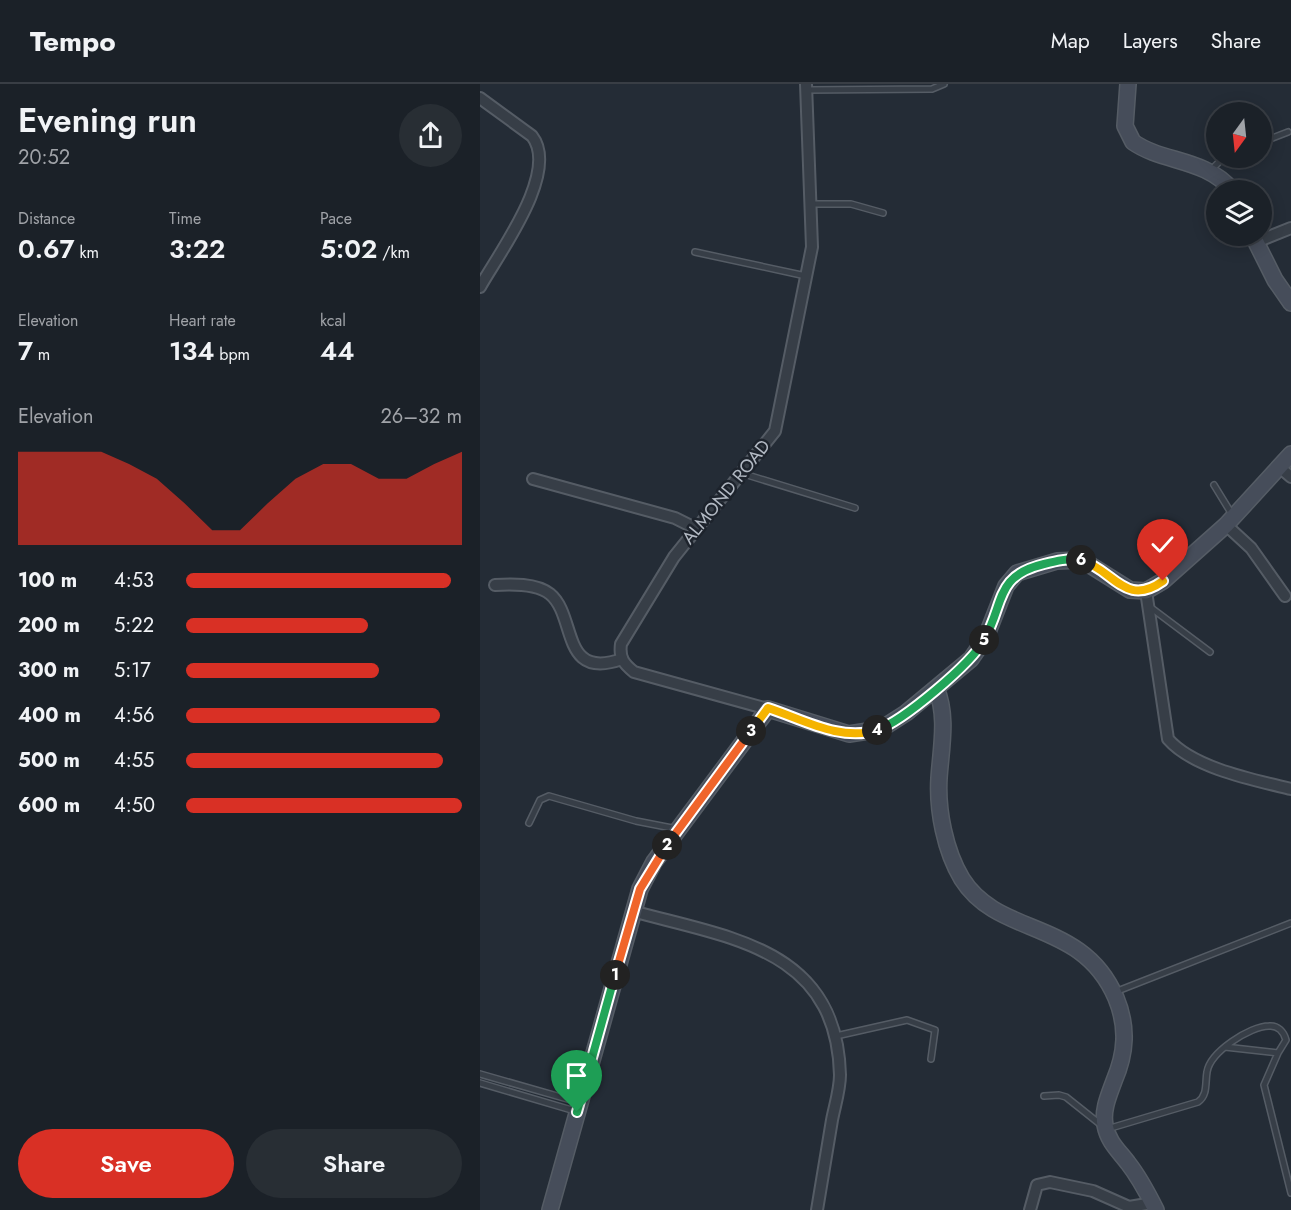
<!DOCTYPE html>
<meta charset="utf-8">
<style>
body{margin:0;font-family:Jost,sans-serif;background:#282e34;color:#f1f3f6;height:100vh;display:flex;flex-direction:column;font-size:22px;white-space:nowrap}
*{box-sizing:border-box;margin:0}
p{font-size:20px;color:#a0a3a8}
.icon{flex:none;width:33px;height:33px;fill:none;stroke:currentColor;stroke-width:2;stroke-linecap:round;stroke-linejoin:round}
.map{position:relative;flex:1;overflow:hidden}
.side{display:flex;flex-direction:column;background:#1b2128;width:480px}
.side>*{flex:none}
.needle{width:39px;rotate:195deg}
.tools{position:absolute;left:726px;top:18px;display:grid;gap:12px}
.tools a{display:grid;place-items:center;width:66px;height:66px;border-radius:50%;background:#1b2128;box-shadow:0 3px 15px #0003,0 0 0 2px #393e45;font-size:30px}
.pin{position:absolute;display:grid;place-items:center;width:51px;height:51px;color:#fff;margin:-62px -26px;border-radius:50% 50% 50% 0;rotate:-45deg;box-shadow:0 0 6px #0007}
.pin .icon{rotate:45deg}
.km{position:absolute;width:30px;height:30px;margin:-15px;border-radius:50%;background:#222;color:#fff;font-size:16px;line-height:30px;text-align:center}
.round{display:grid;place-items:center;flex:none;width:63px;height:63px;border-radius:32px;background:#282e34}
.overview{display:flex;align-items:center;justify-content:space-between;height:102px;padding:0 18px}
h1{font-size:33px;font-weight:600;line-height:45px}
.metrics{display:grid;grid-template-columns:repeat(3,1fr);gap:9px;height:102px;padding:6px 18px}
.metrics div{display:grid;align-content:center}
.metrics b{font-size:26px;font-weight:600}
.metrics small{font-size:16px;font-weight:400}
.metrics p{font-size:16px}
.chart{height:168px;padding:12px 18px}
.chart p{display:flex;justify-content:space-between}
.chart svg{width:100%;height:108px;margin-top:6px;fill:#d93025;opacity:.7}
.primary-button{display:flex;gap:12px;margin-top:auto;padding:12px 18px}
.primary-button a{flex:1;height:69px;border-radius:36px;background:#d93025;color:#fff;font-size:24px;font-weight:600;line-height:69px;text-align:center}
.primary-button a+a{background:#282e34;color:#f1f3f6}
ul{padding:0 18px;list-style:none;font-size:20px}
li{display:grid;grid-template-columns:96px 72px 1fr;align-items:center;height:45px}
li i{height:15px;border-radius:8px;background:#d93025}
header{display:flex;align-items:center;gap:36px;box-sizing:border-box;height:84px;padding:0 30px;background:#1b2128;border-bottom:2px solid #393e45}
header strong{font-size:28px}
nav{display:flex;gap:33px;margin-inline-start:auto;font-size:21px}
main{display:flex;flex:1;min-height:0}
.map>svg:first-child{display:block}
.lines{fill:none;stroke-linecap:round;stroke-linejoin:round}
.lane-casing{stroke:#555c65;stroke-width:8}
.street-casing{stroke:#555c65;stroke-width:14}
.secondary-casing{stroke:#555c65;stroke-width:18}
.lane{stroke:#373e47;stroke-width:5}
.street{stroke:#373e47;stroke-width:10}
.secondary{stroke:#464d5a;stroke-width:15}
.split-1-casing{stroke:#fff;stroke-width:12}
.split-2-casing{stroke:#fff;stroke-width:12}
.split-3-casing{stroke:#fff;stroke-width:12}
.split-4-casing{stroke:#fff;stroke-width:12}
.split-5-casing{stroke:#fff;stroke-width:12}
.split-6-casing{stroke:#fff;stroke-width:12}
.split-7-casing{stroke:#fff;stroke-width:12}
.split-1{stroke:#22a559;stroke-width:8}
.split-2{stroke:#f0652b;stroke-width:8}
.split-3{stroke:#f0652b;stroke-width:8}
.split-4{stroke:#f5b400;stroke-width:8}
.split-5{stroke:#22a559;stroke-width:8}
.split-6{stroke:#22a559;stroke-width:8}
.split-7{stroke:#f5b400;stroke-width:8}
.labels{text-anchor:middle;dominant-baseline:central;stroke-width:5;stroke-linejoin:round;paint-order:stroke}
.street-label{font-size:18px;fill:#b2b9c3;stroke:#1d232c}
</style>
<header>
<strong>Tempo</strong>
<nav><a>Map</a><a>Layers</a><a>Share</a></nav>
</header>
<main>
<section class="side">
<div class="overview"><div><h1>Evening run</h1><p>20:52</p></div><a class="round"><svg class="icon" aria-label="share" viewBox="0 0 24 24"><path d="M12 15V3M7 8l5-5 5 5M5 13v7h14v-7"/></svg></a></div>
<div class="metrics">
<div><p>Distance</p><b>0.67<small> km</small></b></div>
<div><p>Time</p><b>3:22</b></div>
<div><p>Pace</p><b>5:02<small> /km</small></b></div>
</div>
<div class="metrics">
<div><p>Elevation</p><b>7<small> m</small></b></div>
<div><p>Heart rate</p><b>134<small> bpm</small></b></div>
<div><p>kcal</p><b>44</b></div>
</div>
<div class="chart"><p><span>Elevation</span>26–32 m</p>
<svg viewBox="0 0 160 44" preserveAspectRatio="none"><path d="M0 44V6L10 6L20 6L30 6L40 11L50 17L60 27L70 38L80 38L90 27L100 17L110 11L120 11L130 17L140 17L150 11L160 6V44z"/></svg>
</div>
<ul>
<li><b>100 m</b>4:53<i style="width:96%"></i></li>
<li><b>200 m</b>5:22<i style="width:66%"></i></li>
<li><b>300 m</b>5:17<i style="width:70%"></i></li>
<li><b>400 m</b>4:56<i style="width:92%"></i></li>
<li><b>500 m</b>4:55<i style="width:93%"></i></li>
<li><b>600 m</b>4:50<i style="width:100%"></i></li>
</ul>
<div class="primary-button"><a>Save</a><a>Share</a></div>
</section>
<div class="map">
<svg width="811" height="1126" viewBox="0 0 811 1126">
<rect width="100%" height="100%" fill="#242c36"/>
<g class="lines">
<defs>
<path id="lane" d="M326,6L452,5L464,0
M782,58L808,48
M730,87L743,74
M331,120H371L403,129
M215,168L326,192
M261,389L375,424
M734,401L753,432
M670,523L730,568
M49,739L60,716L69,712L156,737L197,745
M635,908L811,839
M356,952L427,936L455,946L451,975
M798,969L784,1001L811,1109
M0,990L98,1018
M0,999L95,1027
M564,1012L579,1011L586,1013L625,1044L634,1043L718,1018C728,1011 725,999 727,988C730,968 770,942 789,942C798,941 804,948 806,956L798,969L745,963"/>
<path id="street" d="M0,14L52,52C80,88 19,169 0,203
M776,158L811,144
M798,382L811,393
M53,395L195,434L217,445
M746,441L771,464L805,512
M15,501C31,500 56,499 70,510C97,532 80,597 142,575
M666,507L688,655C713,684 774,696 811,705
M288,625L154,588C144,580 139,574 141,560L194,473L295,347L332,163L326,0
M152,827C250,854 357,864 360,991C360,1005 355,1021 352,1036C347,1066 342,1096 337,1126
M550,1126L557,1101L570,1098L613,1107L649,1123L673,1119"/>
<path id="secondary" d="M648,0L645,42L653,58C683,79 725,74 752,106
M773,152L795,196L811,219
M456,604C468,632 461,664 459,694C457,726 465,767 482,795C519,854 602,834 636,914C648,943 646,969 634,997C629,1011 622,1026 625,1041C628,1058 639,1067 648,1079C659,1093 668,1110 676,1126
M70,1126L160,805L174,778L288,625L369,650L401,645L426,629L491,575L506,553L526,502L537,489L577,477L602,476L650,506L666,507L683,497L746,441L811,370"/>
</defs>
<use href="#lane" class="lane-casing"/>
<use href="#street" class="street-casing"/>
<use href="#secondary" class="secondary-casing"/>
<use href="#lane" class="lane"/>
<use href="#street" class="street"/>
<use href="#secondary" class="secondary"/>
</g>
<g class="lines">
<defs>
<path id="split-1" d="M97,1028L135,891"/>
<path id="split-2" d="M135,891L160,805L187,761"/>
<path id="split-3" d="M187,761L271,647"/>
<path id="split-4" d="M271,647L288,624C322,635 361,658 397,646"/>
<path id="split-5" d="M397,646C423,637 491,580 504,556"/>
<path id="split-6" d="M504,556C525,519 514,492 564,480C576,477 588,474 601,476"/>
<path id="split-7" d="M601,476C634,486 645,524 683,497"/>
</defs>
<use href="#split-1" class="split-1-casing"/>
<use href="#split-2" class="split-2-casing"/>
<use href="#split-3" class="split-3-casing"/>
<use href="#split-4" class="split-4-casing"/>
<use href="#split-5" class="split-5-casing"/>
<use href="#split-6" class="split-6-casing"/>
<use href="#split-7" class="split-7-casing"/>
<use href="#split-1" class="split-1"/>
<use href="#split-2" class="split-2"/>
<use href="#split-3" class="split-3"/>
<use href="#split-4" class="split-4"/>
<use href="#split-5" class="split-5"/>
<use href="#split-6" class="split-6"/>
<use href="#split-7" class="split-7"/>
</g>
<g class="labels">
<g class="street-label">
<text transform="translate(246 408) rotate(-51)">ALMOND ROAD</text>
</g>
</g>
</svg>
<div class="tools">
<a><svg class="needle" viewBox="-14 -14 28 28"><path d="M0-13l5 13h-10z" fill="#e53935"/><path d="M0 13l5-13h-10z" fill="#a0a3a8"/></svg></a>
<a><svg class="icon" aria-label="layers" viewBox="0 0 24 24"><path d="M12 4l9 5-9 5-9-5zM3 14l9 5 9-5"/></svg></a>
</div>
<div class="pin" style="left:97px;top:1028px;background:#1e9e55"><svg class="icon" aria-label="arrive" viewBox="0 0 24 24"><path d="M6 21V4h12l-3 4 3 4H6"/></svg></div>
<div class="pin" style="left:683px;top:497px;background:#d93025"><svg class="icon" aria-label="check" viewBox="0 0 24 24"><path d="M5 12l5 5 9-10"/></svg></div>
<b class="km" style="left:135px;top:891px">1</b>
<b class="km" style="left:187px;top:761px">2</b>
<b class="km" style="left:271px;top:647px">3</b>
<b class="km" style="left:397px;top:646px">4</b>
<b class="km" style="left:504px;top:556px">5</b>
<b class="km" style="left:601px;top:476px">6</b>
</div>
</main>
